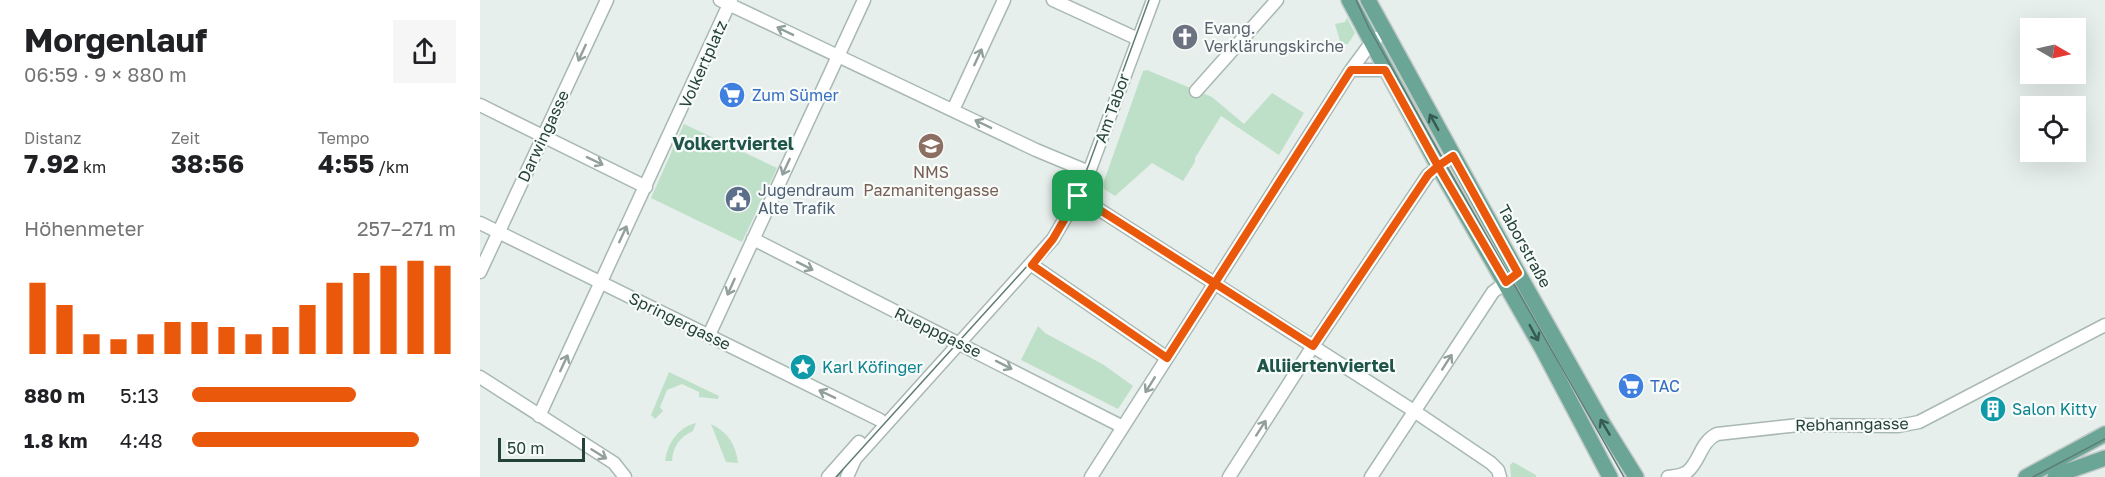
<!DOCTYPE html>
<html lang="de">
<meta charset="utf-8">
<style>
body{margin:0;font-family:"Golos Text",sans-serif;background:#f6f6f6;color:#202124;height:100vh;display:flex;flex-direction:column;font-size:22px;white-space:nowrap}
*{box-sizing:border-box;margin:0}
p{font-size:20px;color:#757577}
.icon{flex:none;width:33px;height:33px;fill:none;stroke:currentColor;stroke-width:2;stroke-linecap:round;stroke-linejoin:round}
.map{position:relative;flex:1;overflow:hidden}
.panel{display:flex;flex-direction:column;background:#fff;width:480px}
.panel>*{flex:none}
.needle{width:39px;rotate:99deg}
.buttons{position:absolute;left:1540px;top:18px;display:grid;gap:12px}
.buttons a{display:grid;place-items:center;width:66px;height:66px;border-radius:0px;background:#fff;box-shadow:0 6px 24px #0002;font-size:30px}
.scale{position:absolute;left:18px;bottom:15px;width:87px;box-sizing:border-box;padding-left:6px;border:3px solid #24423a;border-top:0;font-size:16px;line-height:21px;white-space:nowrap;color:#24423a;-webkit-text-stroke:4px #f7fbf9;paint-order:stroke}
.pin{position:absolute;display:grid;place-items:center;width:51px;height:51px;color:#fff;margin:-26px;border-radius:12px;box-shadow:0 3px 9px #0006}
.round{display:grid;place-items:center;flex:none;width:63px;height:63px;border-radius:0px;background:#f6f6f6}
.summary{display:flex;align-items:center;justify-content:space-between;height:102px;padding:0 24px}
h1{font-size:33px;font-weight:700;line-height:45px}
.figures{display:grid;grid-template-columns:repeat(3,1fr);gap:9px;height:102px;padding:6px 24px}
.figures div{display:grid;align-content:center}
.figures b{font-size:26px;font-weight:700}
.figures small{font-size:16px;font-weight:400}
.figures p{font-size:16px}
.chart{height:168px;padding:12px 24px}
.chart p{display:flex;justify-content:space-between}
.chart svg{width:100%;height:108px;margin-top:6px;stroke:#ea580c;stroke-width:6}
ul{padding:0 24px;list-style:none;font-size:20px}
li{display:grid;grid-template-columns:96px 72px 1fr;align-items:center;height:45px}
li i{height:15px;border-radius:8px;background:#ea580c}
main{display:flex;flex:1;min-height:0}
.map>svg:first-child{display:block}
.green{fill:#bfe0c8}
.lines{fill:none;stroke-linecap:round;stroke-linejoin:round}
.minor-casing{stroke:#a8b8b2;stroke-width:15}
.major-casing{stroke:#c2cac8;stroke-width:18}
.minor{stroke:#fff;stroke-width:12}
.major{stroke:#6aa596;stroke-width:15}
.tram{stroke:#5f7d75;stroke-width:1.5}
.oneway{stroke:#92a09c}
.oneway2{stroke:#365b51}
.route-casing{stroke:#fff;stroke-width:12}
.route{stroke:#ea580c;stroke-width:8}
.labels{text-anchor:middle;dominant-baseline:central;stroke-width:4.5;stroke-linejoin:round;paint-order:stroke}
.worship-label{font-size:16px;fill:#5b616d;stroke:#f7fbf9;text-anchor:start}
.street-label{font-size:16px;fill:#24423a;stroke:#f7fbf9}
.shop-label{font-size:16px;fill:#366cbe;stroke:#f7fbf9;text-anchor:start}
.education-label{font-size:16px;fill:#785e54;stroke:#f7fbf9}
.service-label{font-size:16px;fill:#4e5e75;stroke:#f7fbf9;text-anchor:start}
.culture-label{font-size:16px;fill:#0d838f;stroke:#f7fbf9;text-anchor:start}
.neighbourhood-label{font-size:18px;font-weight:bold;fill:#1f5548;stroke:#f7fbf9}
</style>
<main>
<section class="panel">
<div class="summary"><div><h1>Morgenlauf</h1><p>06:59 · 9 × 880 m</p></div><a class="round"><svg class="icon" aria-label="share" viewBox="0 0 24 24"><path d="M12 15V3M7 8l5-5 5 5M5 13v7h14v-7"/></svg></a></div>
<div class="figures">
<div><p>Distanz</p><b>7.92<small> km</small></b></div>
<div><p>Zeit</p><b>38:56</b></div>
<div><p>Tempo</p><b>4:55<small> /km</small></b></div>
</div>
<div class="chart"><p><span>Höhenmeter</span>257–271 m</p>
<svg viewBox="0 0 160 44" preserveAspectRatio="none"><path d="M5 44V15M15 44V24M25 44V36M35 44V38M45 44V36M55 44V31M65 44V31M75 44V33M85 44V36M95 44V33M105 44V24M115 44V15M125 44V11M135 44V8M145 44V6M155 44V8"/></svg>
</div>
<ul>
<li><b>880 m</b>5:13<i style="width:62%"></i></li>
<li><b>1.8 km</b>4:48<i style="width:86%"></i></li>
</ul>
</section>
<div class="map">
<svg width="1625" height="477" viewBox="0 0 1625 477">
<rect width="100%" height="100%" fill="#e6efeb"/>
<path class="green" d="M867,18L875,33L868,44H865L860,41L855,24L865,22Z
M667,70L732,97L764,124L792,93L824,113L799,155L741,116L715,158V162L703,181L672,163L635,196L624,189L623,184L663,71Z
M204,124L297,168L262,242L171,198Z
M558,326L565,333L624,365L653,386L638,409L541,360Z
M189,372L239,396L238,399L219,397V392L202,384L187,390L180,407L183,411L175,419L171,415Z
M216,423L213,431C199,437 193,447 192,461H185C188,443 197,428 216,423Z
M231,424C248,432 256,445 258,463L246,462Z
M1033,462L1056,475V477H1031L1030,465Z"/>
<g class="lines">
<defs>
<path id="minor" d="M240,0L556,150L609,172
M573,0L658,39
M871,70H905
M716,91L797,0
M0,105L166,187
M473,110L524,0
M598,196L934,411L1011,463L1018,470L1020,477
M0,223L400,420
M273,239L643,427
M552,265L687,358
M0,272L127,0
M229,335L384,0
M0,377L134,463L145,477
M59,416L251,0
M348,477L379,442
M367,477L375,459L573,239L598,196L609,172L673,0
M611,477L871,70L891,43L897,38
M749,477L833,346L948,175L973,156
M891,477L1013,292L1038,273
M1188,477C1194,476 1201,476 1207,472C1220,462 1220,442 1237,434L1319,425L1418,426L1439,422L1625,325"/>
<path id="major" d="M869,0L958,166L1062,348L1130,477
M888,0L1038,273L1123,424L1156,477
M1546,477L1625,434
M1575,477L1588,471L1625,458"/>
</defs>
<use href="#minor" class="minor-casing"/>
<use href="#major" class="major-casing"/>
<use href="#minor" class="minor"/>
<use href="#major" class="major"/>
<path class="tram" d="M876,0L889,28L972,175L1144,477
M356,477L550,263L579,224L597,194L609,164L669,0
M1553,477L1625,439"/>
</g>
<defs><path id="oneway-shaft" d="M-6 0H5M1.5-3L5.5 0L1.5 3" fill="none" stroke-width="1.6" stroke-linecap="round" stroke-linejoin="round" transform="scale(1.5)"/></defs>
<g class="oneway">
<use href="#oneway-shaft" transform="translate(305 31) rotate(-154)"/>
<use href="#oneway-shaft" transform="translate(102 53) rotate(115)"/>
<use href="#oneway-shaft" transform="translate(498 57) rotate(-65)"/>
<use href="#oneway-shaft" transform="translate(503 124) rotate(-154)"/>
<use href="#oneway-shaft" transform="translate(115 161) rotate(26)"/>
<use href="#oneway-shaft" transform="translate(306 167) rotate(115)"/>
<use href="#oneway-shaft" transform="translate(143 234) rotate(-65)"/>
<use href="#oneway-shaft" transform="translate(325 266) rotate(27)"/>
<use href="#oneway-shaft" transform="translate(251 287) rotate(114)"/>
<use href="#oneway-shaft" transform="translate(967 362) rotate(-57)"/>
<use href="#oneway-shaft" transform="translate(84 363) rotate(-65)"/>
<use href="#oneway-shaft" transform="translate(524 365) rotate(27)"/>
<use href="#oneway-shaft" transform="translate(670 385) rotate(122)"/>
<use href="#oneway-shaft" transform="translate(347 394) rotate(-154)"/>
<use href="#oneway-shaft" transform="translate(781 428) rotate(-57)"/>
<use href="#oneway-shaft" transform="translate(119 454) rotate(32)"/>
</g>
<g class="oneway2">
<use href="#oneway-shaft" transform="translate(954 122) rotate(-119)"/>
<use href="#oneway-shaft" transform="translate(1054 333) rotate(61)"/>
<use href="#oneway-shaft" transform="translate(1125 427) rotate(-121)"/>
</g>
<g class="lines">
<defs>
<path id="route" d="M598,196L833,346L948,175L958,166L1026,282L1038,273L973,156L958,166L905,70H871L687,358L552,265L573,239L598,196"/>
</defs>
<use href="#route" class="route-casing"/>
<use href="#route" class="route"/>
</g>
<defs>
<symbol id="church-disc" viewBox="-11 -11 22 22"><circle r="9.5" fill="#6b7280" stroke="#f7fbf9"/><path d="M-1.2-6h2.4v3.5h3.3v2.4h-3.3V6h-2.4V-.1h-3.3v-2.4h3.3Z" fill="#fff"/></symbol>
<symbol id="supermarket-disc" viewBox="-11 -11 22 22"><circle r="9.5" fill="#3f7fe0" stroke="#f7fbf9"/><path d="M-6-5.5h2.5l.6 2H6L4.5 2H-2.5L-4.4-4H-6ZM-1.5 3.2a1.3 1.3 0 1 0 .1 0ZM3 3.2a1.3 1.3 0 1 0 .1 0Z" fill="#fff"/></symbol>
<symbol id="school-disc" viewBox="-11 -11 22 22"><circle r="9.5" fill="#8d6e63" stroke="#f7fbf9"/><path d="M0-5L7-2L0 1L-7-2ZM-4 1L0 2.5L4 1V4Q0 6-4 4Z" fill="#fff"/></symbol>
<symbol id="civic-disc" viewBox="-11 -11 22 22"><circle r="9.5" fill="#5c6f8a" stroke="#f7fbf9"/><path d="M-.6-6.5H3V-4.5H.6V-3L4-1V1h2V6H-6V1h2V-1L-.6-3ZM-1.2 2.5V6h2.4V2.5Z" fill="#fff"/></symbol>
<symbol id="sight-disc" viewBox="-11 -11 22 22"><circle r="9.5" fill="#0f9aa8" stroke="#f7fbf9"/><path d="M0-6L1.8-2.2L6-1.7L2.9 1.2L3.7 5.4L0 3.3L-3.7 5.4L-2.9 1.2L-6-1.7L-1.8-2.2Z" fill="#fff"/></symbol>
<symbol id="building-disc" viewBox="-11 -11 22 22"><circle r="9.5" fill="#0f9aa8" stroke="#f7fbf9"/><path d="M-4-6H4V6H1V3H-1V6H-4ZM-2.5-4.3h1.7v1.8h-1.7ZM.8-4.3h1.7v1.8H.8ZM-2.5-1h1.7V.8h-1.7ZM.8-1h1.7V.8H.8Z" fill="#fff"/></symbol>
</defs>
<g fill-rule="evenodd">
<use href="#church-disc" x="690" y="22" width="30" height="30"/>
<use href="#supermarket-disc" x="237" y="80" width="30" height="30"/>
<use href="#school-disc" x="436" y="131" width="30" height="30"/>
<use href="#civic-disc" x="243" y="184" width="30" height="30"/>
<use href="#sight-disc" x="308" y="352" width="30" height="30"/>
<use href="#supermarket-disc" x="1136" y="371" width="30" height="30"/>
<use href="#building-disc" x="1498" y="394" width="30" height="30"/>
</g>
<g class="labels">
<g class="worship-label">
<text x="724" y="28">Evang.<tspan x="724" dy="18">Verklärungskirche</tspan></text>
</g>
<g class="street-label">
<text transform="translate(223 64) rotate(-66)">Volkertplatz</text>
<text transform="translate(632 108) rotate(-70)">Am Tabor</text>
<text transform="translate(63 136) rotate(-65)">Darwingasse</text>
<text transform="translate(1045 246) rotate(61)">Taborstraße</text>
<text transform="translate(200 321) rotate(26)">Springergasse</text>
<text transform="translate(458 332) rotate(26)">Rueppgasse</text>
<text transform="translate(1372 424) rotate(-1)">Rebhanngasse</text>
</g>
<g class="shop-label">
<text x="272" y="95">Zum Sümer</text>
<text x="1170" y="386">TAC</text>
</g>
<g class="education-label">
<text x="451" y="172">NMS<tspan x="451" dy="18">Pazmanitengasse</tspan></text>
</g>
<g class="service-label">
<text x="278" y="190">Jugendraum<tspan x="278" dy="18">Alte Trafik</tspan></text>
</g>
<g class="culture-label">
<text x="342" y="367">Karl Köfinger</text>
<text x="1532" y="409">Salon Kitty</text>
</g>
<g class="neighbourhood-label">
<text x="253" y="143">Volkertviertel</text>
<text x="846" y="365">Alliiertenviertel</text>
</g>
</g>
</svg>
<div class="buttons">
<a><svg class="needle" viewBox="-14 -14 28 28"><path d="M0-13l5 13h-10z" fill="#e53935"/><path d="M0 13l5-13h-10z" fill="#757577"/></svg></a>
<a><svg class="icon" aria-label="locate" viewBox="0 0 24 24"><circle cx="12" cy="12" r="6"/><path d="M12 2v4M12 18v4M2 12h4M18 12h4"/></svg></a>
</div>
<div class="scale">50 m</div>
<div class="pin" style="left:598px;top:196px;background:#1e9e55"><svg class="icon" aria-label="arrive" viewBox="0 0 24 24"><path d="M6 21V4h12l-3 4 3 4H6"/></svg></div>
</div>
</main>
